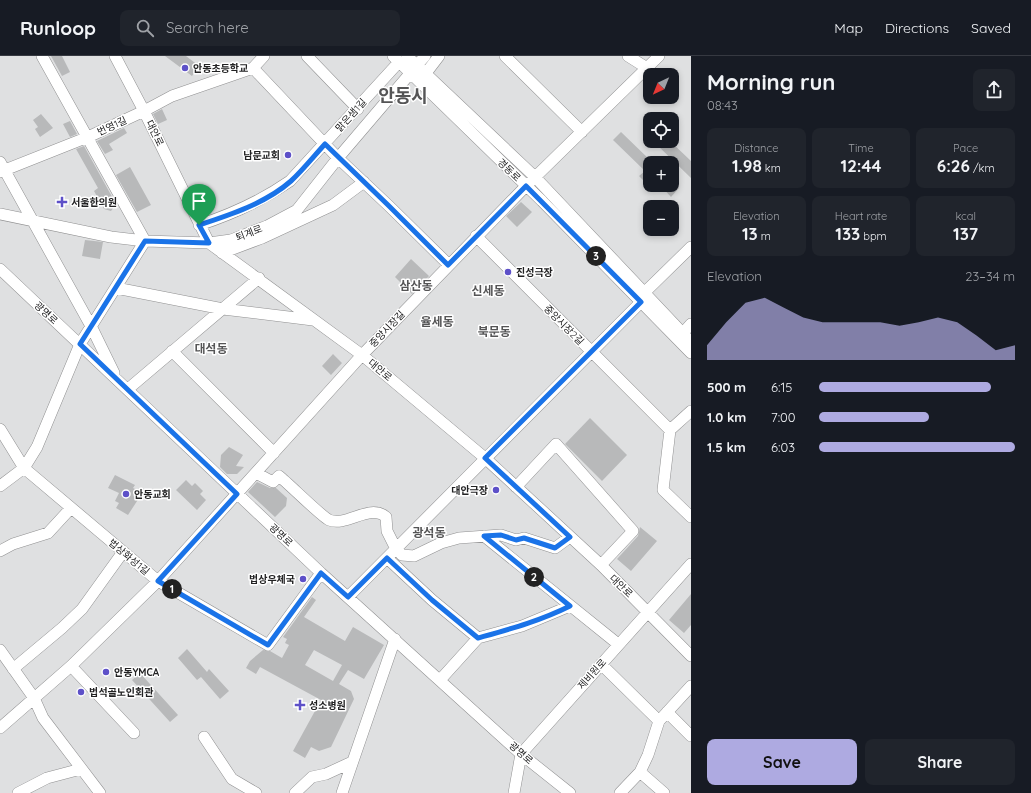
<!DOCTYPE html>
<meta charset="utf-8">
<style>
body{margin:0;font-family:Quicksand,"Noto Sans KR",sans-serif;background:#20242c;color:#f1f3f6;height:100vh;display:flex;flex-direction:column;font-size:15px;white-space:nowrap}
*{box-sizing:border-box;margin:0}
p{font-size:13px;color:#9ea1a6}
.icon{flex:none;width:22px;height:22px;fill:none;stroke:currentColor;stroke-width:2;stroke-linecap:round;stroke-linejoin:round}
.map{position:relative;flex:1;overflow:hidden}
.panel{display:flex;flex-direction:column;background:#171b24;width:340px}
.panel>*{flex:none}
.needle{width:26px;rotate:223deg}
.controls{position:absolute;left:643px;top:12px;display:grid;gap:8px}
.controls a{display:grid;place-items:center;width:36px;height:36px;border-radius:8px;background:#171b24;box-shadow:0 2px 6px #0003;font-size:20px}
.pin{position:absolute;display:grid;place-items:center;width:34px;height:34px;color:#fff;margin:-41px -17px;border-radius:50% 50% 50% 0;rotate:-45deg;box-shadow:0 0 4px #0007}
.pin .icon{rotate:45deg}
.km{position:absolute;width:20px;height:20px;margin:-10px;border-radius:50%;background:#222;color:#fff;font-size:11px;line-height:20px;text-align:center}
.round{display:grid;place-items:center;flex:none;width:42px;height:42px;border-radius:8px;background:#20242c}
.summary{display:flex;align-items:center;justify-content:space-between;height:68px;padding:0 16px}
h1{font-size:22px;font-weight:700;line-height:30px}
.figures{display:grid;grid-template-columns:repeat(3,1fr);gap:6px;height:68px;padding:4px 16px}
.figures div{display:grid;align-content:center;border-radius:8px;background:#20242c;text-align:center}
.figures b{font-size:17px;font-weight:700}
.figures small{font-size:11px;font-weight:400}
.figures p{font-size:11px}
.chart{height:112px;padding:8px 16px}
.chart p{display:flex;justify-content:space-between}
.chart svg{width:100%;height:72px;margin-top:4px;fill:#aeaae1;opacity:.7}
.cta{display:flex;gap:8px;margin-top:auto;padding:8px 16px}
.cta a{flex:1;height:46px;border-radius:8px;background:#aeaae1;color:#111;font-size:16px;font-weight:700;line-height:46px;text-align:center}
.cta a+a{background:#20242c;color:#f1f3f6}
ul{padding:0 16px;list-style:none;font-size:13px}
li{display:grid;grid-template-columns:64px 48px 1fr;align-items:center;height:30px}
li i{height:10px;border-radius:5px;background:#aeaae1}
header{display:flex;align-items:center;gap:24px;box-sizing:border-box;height:56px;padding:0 20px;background:#171b24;border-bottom:1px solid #363941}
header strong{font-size:19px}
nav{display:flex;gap:22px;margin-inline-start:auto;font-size:14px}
.search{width:280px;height:36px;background:#20242c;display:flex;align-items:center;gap:10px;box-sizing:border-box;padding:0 14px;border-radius:8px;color:#9ea1a6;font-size:15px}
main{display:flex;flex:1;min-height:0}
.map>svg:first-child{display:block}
.building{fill:#b8b9ba;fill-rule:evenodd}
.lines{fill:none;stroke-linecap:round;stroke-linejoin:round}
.minor-casing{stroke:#909091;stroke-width:12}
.minor{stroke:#fff;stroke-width:11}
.route-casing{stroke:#fff;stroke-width:8}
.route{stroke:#1a73e8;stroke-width:5}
.poi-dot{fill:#5d50c8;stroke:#fff;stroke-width:1.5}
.labels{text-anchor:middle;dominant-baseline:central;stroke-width:3;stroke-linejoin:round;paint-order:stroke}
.poi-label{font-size:10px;font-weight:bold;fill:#222223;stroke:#fff;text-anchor:start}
.street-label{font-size:10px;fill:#222223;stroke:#fff}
.quarter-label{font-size:12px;font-weight:bold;fill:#555556;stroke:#fff}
.town-label{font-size:18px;font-weight:bold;fill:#555556;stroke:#fff}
</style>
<header>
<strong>Runloop</strong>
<div class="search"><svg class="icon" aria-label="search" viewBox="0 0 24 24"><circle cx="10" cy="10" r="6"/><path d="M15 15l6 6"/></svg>Search here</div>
<nav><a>Map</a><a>Directions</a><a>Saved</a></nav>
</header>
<main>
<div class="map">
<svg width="691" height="737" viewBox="0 0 691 737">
<rect width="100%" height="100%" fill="#dfe0e1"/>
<path class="building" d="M51,0H62L70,16L62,20Z
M165,0H186L199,10L192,20Z
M162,53L167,64L158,68L153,58Z
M41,58L53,72L40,81L35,73L38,71L33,64Z
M70,65L77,78L70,81L63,68Z
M124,72L127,77L109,88L113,94L105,98L97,85Z
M621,76L650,104V131L639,120L645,115L613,84Z
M653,85H670L691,105V122Z
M84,90L116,148L111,155L104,153L94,135L98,132L76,93Z
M130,111L151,149L137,156L116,119Z
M660,129H676L679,132L671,141Z
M521,146L532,156L517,171L506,160Z
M85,184L103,186L100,203L82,200Z
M411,203L429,220L412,238L395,221Z
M333,298L342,307L331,319L322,310Z
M590,362L627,399L602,425L565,388Z
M229,391L243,399L236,410L244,411L237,418H227L220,411L221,399Z
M115,419L135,429L133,432L137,434L133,440L139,442L128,459L116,452L119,447L115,445L119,437L108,432Z
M186,424L192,430L195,427L203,435L200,438L206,444L197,454L176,434Z
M257,426L270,432H276L287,442L286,450L275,461L248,436Z
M640,471L657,485L631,515L617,503L638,480Z
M691,538V569L684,577L669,564Z
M312,541L316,544L304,561L345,585L353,571L384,589L364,623L348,614L339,628L351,635L354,643L331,691L319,695L311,691L305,702L293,695L321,644L260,611L256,618L246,612L250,605L263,594L270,595L282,602L289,589L285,587L287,583L283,581ZM314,594L342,609L333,625L305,609Z
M187,593L207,616L209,613L229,635L220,643L201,621L197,624L178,602Z
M140,617L178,659L170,666L132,624Z"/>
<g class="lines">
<defs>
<path id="minor" d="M115,0L144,55L209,187L362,299L485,402L601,509L691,600
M307,0L358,53
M393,0L542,145L691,297
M407,0L535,121L691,286
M505,0L582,76
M628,0L647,12
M253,12L338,102L389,150L449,209
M426,17L439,0
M0,106L91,270L114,317
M0,116L88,81L144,55L172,40L253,12L264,0
M0,158L111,181L145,185L209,187L231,184L267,170L297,154L338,102L425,0
M199,169C233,158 261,145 290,125L399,6
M476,180L670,374
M222,197L262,182L333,149L364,126
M0,213L321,517L521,698L570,737
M116,232L223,253L313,264
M645,236L691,191
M683,277L691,268
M172,295L274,397
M128,333L259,222
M691,355L670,374L663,434L691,461
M0,373L24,412L158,525L268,589L321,517
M256,417L273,426L279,420C289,428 321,460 329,464C347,471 370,447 386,461L387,475L396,493L402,499L414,500L441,487L459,482L501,479L516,484L524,482L555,492L570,481
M0,430L24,412L37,391L80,288L145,185L42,0
M516,431L556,388L633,475L601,509
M484,480L618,588
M0,495L13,488L48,477L71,452
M387,502L432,544L478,582
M348,541L641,246
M0,594L34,642L43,662L100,737
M601,608L659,665
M71,610L134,677
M13,613L62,572L82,553L123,496
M440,624L478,582L522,570L570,550
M667,656L691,680
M0,672L71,610L158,525L362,299L526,130L659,0
M204,681L232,723L256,737
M640,716L664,737
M18,737L47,722L81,713
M295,737L312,721L326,718L352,706
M342,737L395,583
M514,737L521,698L691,508
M620,737L640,716L648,699L659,665L691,630"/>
</defs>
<use href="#minor" class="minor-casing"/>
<use href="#minor" class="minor"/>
</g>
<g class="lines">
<defs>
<path id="route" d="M325,88L389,150L448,209L526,130L641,246L485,402L570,481L555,492L524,482L516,484L501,479L484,480L570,550C540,565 510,573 478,582L432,544L387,502L348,541L321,517L268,589L158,525L237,438L80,288L145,185L209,187L199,169C230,159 266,147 291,125C303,114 314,100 325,88Z"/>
</defs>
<use href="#route" class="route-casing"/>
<use href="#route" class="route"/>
</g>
<g class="poi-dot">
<circle cx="185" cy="12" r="4"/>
<circle cx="288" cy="99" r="4"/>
<path d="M60 140h4v4h4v4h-4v4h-4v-4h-4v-4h4z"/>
<circle cx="508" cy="216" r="4"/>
<circle cx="496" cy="434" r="4"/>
<circle cx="126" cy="438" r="4"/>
<circle cx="303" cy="523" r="4"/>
<circle cx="106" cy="616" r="4"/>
<circle cx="81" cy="636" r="4"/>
<path d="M298 643h4v4h4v4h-4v4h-4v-4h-4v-4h4z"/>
</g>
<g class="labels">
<g class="poi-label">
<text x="193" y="12">안동초등학교</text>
<text x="280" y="99" text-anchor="end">남문교회</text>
<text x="71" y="146">서울한의원</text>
<text x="516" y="216">진성극장</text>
<text x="488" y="434" text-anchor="end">대안극장</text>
<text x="134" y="438">안동교회</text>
<text x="295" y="523" text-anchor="end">법상우체국</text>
<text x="114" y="616">안동YMCA</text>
<text x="89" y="636">법석골노인회관</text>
<text x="309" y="649">성소병원</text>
</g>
<g class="street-label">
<text transform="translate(351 59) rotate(-48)">맑은샘1길</text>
<text transform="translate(112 70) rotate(-25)">번영1길</text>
<text transform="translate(155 77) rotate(64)">대안로</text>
<text transform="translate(509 114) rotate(44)">경동로</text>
<text transform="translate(249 177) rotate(-21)">퇴계로</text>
<text transform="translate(46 257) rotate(42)">광명로</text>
<text transform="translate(564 269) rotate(45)">중앙시장2길</text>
<text transform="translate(387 273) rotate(-46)">중앙시장길</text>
<text transform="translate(380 314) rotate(40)">대안로</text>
<text transform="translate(281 479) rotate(43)">광명로</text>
<text transform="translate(129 501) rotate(40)">법상화성1길</text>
<text transform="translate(621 530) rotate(44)">대안로</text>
<text transform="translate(592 618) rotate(-48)">제비원로</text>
<text transform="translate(521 697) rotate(41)">광명로</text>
</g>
<g class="quarter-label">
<text x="416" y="229">삼산동</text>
<text x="488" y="234">신세동</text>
<text x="437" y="265">율세동</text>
<text x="494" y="275">북문동</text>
<text x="211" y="292">대석동</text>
<text x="429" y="476">광석동</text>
</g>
<g class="town-label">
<text x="403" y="39">안동시</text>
</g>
</g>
</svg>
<div class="controls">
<a><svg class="needle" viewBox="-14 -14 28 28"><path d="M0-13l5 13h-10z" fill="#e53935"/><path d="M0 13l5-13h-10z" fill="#9ea1a6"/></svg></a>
<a><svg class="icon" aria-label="locate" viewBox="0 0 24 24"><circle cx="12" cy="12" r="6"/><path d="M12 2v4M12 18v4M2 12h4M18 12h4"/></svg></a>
<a>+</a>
<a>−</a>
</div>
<div class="pin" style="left:199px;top:169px;background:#1e9e55"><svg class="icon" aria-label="arrive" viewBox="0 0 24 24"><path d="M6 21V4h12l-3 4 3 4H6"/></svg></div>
<b class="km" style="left:172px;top:533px">1</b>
<b class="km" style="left:534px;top:521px">2</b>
<b class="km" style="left:596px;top:200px">3</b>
</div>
<section class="panel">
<div class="summary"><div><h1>Morning run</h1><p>08:43</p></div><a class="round"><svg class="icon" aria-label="share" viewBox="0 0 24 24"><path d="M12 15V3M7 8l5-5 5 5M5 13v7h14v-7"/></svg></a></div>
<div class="figures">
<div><p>Distance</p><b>1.98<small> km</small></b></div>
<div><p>Time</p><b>12:44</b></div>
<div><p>Pace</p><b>6:26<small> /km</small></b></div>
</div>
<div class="figures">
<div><p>Elevation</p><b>13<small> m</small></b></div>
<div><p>Heart rate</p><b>133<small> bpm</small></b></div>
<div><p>kcal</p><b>137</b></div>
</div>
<div class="chart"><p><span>Elevation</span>23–34 m</p>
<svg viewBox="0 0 160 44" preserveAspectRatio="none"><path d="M0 44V35L10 21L20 9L30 6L40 12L50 18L60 21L70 21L80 21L90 21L100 23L110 21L120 18L130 21L140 29L150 38L160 35V44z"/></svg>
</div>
<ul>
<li><b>500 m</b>6:15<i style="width:88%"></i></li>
<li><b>1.0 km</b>7:00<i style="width:56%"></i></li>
<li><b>1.5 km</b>6:03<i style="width:100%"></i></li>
</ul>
<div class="cta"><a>Save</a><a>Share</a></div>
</section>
</main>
